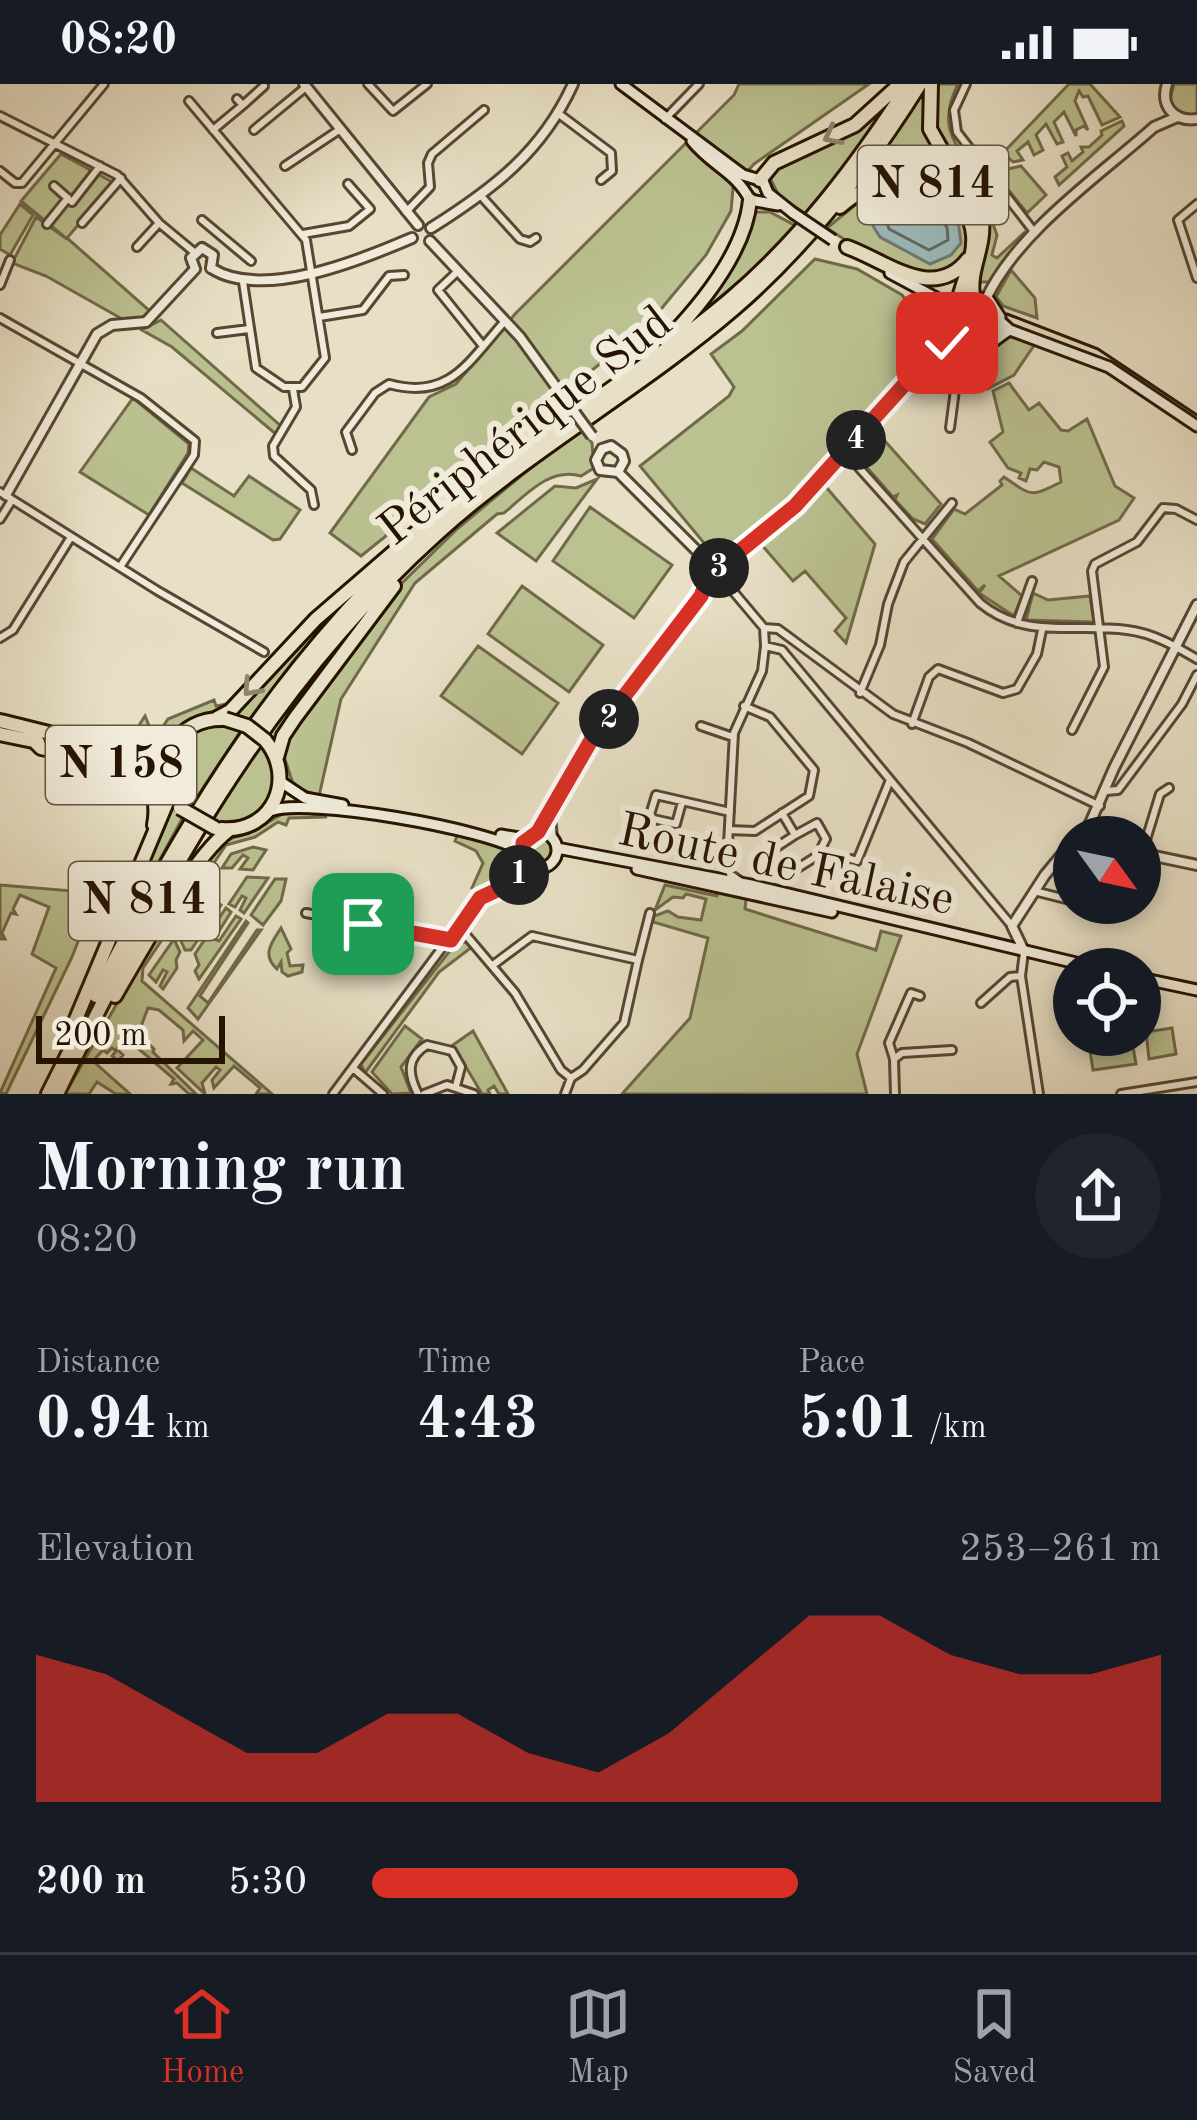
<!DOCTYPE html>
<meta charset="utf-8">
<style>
body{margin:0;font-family:"Old Standard TT",serif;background:#20242c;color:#f1f3f6;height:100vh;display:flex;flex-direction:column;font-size:45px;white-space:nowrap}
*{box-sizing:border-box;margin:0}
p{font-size:39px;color:#9ea1a6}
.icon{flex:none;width:66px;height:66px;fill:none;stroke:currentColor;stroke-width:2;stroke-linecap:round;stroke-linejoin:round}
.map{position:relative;height:1010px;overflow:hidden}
.drawer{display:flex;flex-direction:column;background:#171b24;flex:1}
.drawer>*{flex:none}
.needle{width:78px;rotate:123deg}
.tools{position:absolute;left:1053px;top:732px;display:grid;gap:24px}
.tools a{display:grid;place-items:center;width:108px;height:108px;border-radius:50%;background:#171b24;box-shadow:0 6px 18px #0003;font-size:60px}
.scale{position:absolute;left:36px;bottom:30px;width:189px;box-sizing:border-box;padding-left:12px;border:6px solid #261300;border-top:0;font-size:33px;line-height:42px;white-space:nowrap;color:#261300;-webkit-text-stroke:9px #f0ebda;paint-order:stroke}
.pin{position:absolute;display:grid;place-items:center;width:102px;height:102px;color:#fff;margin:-51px;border-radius:24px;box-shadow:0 6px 18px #0006}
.km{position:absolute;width:60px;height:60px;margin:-30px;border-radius:50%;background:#222;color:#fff;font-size:33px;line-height:60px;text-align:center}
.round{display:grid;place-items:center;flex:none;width:126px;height:126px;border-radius:63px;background:#20242c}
.headline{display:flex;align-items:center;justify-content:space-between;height:204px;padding:0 36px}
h1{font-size:66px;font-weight:600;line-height:90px}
.figures{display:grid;grid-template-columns:repeat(3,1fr);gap:18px;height:204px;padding:12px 36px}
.figures div{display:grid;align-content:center}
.figures b{font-size:60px;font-weight:600}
.figures small{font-size:33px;font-weight:400}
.figures p{font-size:33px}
.chart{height:336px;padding:24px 36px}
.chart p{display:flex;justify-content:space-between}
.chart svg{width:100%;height:216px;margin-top:12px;fill:#d93025;opacity:.7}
ul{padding:0 36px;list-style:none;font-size:39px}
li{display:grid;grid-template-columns:192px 144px 1fr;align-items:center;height:90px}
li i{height:30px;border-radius:15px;background:#d93025}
.status{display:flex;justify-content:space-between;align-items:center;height:84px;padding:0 60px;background:#171b24;direction:ltr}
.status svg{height:33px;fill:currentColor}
.tab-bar{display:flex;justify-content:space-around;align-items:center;height:168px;border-top:3px solid #363941;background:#171b24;font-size:33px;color:#9ea1a6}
.tab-bar a{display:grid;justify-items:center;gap:6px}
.tab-bar .selected{color:#d93025}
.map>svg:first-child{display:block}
.green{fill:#bbc191;stroke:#706a48;stroke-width:3}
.water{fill:#9bbbbe;stroke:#6c7872;stroke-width:3}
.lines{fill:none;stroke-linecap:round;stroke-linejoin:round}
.shore{stroke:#60675f;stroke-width:3}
.minor-casing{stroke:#564632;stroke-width:12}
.tertiary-casing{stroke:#564632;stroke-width:14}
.secondary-casing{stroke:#261300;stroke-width:15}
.trunk-casing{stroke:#261300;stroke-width:18}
.minor{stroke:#f0ebda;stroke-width:6}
.tertiary{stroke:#f0ebda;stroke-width:8}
.secondary{stroke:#f0ebda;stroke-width:9}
.trunk{stroke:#e8e0c6;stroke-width:12}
.tram{stroke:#261300;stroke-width:3}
.tertiary-bridge-casing{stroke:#564632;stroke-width:14;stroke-linecap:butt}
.secondary-bridge-casing{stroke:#261300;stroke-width:15;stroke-linecap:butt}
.trunk-bridge-casing{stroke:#261300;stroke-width:18;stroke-linecap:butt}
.tertiary-bridge{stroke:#f0ebda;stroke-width:8}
.secondary-bridge{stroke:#f0ebda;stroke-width:9}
.trunk-bridge{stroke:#e8e0c6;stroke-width:12}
.oneway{stroke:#91846d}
.route-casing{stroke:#fff;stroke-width:24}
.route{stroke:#d93025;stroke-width:15}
.labels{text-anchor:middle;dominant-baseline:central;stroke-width:12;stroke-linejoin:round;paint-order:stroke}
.shield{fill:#f0ebda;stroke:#635441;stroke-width:3}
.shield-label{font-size:45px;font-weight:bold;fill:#261300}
.street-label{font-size:48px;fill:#261300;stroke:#f0ebda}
</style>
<div class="status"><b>08:20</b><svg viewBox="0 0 49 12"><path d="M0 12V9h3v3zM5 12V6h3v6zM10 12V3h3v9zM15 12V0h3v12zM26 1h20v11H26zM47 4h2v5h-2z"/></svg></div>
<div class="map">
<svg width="1197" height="1010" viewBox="0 0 1197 1010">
<rect width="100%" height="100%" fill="#e8e0c6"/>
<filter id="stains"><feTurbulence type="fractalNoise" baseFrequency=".00167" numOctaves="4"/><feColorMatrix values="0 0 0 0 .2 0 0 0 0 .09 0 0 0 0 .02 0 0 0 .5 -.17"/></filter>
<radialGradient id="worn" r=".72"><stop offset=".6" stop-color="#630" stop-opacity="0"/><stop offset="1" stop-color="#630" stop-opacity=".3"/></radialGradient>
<path class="green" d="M739,0H869L754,80L733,104L731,127L706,171L647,242L361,472L330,449L429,313L456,300L515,230L734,11Z
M935,0H958C941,34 948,53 970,81L975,78L996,112L986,121L997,151L992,171L997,174L1024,149L1025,155L991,198H975L987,156L932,31Z
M1069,0H1090L1120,33L1102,41L1088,12L1083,13L1079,7L1075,17L1088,46L1084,42L1076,46V52L1064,28L1054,38L1063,58L1057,60L1046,40L1036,51L1043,66L1034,71L1028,58L1017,67L1023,76L1013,78L1003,69Z
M1174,0H1197V30C1183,34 1174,28 1170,15Z
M925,5L924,29L972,132L924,95L854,106Z
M888,18L853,71L806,130L779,112L768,90L771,86Z
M1122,37L1124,42L1059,101L1055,93L1067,83L1062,72L1068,69L1072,77L1083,68L1081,63H1089L1102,51L1101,47Z
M61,70L114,99L67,154L151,228L141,234L124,236L46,192L12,179L36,133L67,155L21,117Z
M1021,82L1046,111L1027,129L994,88Z
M902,100C973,103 993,191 930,191C902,191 850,160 827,144L872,107Z
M20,120L33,131L10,171L0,165V151Z
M752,128H770L796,142L750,189L688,240L745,158Z
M815,175L857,185L902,211L935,252L880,315L883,319C840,366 773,448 714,471L640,382L729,312L734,303L711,270L742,247Z
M1011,186L1035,214L1037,234L1003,222L996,213Z
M950 239a23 23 0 1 1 46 0a23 23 0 1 1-46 0Z
M161,236L282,343L277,351L172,263L142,246Z
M1009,251L1035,260L1014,291L989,304L995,288L988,268Z
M949,262L961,270H983L989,284L986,294L944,288L931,277Z
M1009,299L1029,326L1039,319L1061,346L1068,347L1087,335L1115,402L1134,414L1119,436L999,492L1022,512L1014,532L979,509L985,501L978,507L932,455L954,425L965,430L1002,401L1000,397L1004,393C1032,412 1029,414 1061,398L1059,383L1044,378L1037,386L1030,385L1026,397L1019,394L1021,389L1008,384L990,358L1003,348L993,307Z
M133,314L189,360L188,369L149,431L80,388Z
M580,343L592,359L594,384L581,392C550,383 527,410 504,429L497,430L415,499L341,615L319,712L294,703L284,672L285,656L400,501L457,445Z
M876,347L941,420L925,440L913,435L895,416L897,411L893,413L855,370Z
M191,384L234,412L249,392L300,426L280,455L273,456L182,399Z
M597,395L536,477L497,449L555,402L576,404Z
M826,403L875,460L846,559L835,547L846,534L805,487L793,497L760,459Z
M590,423L672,481L634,534L553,477Z
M360,502L292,579L250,636L237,631L240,622L300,556Z
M522,502L603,561L569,608L488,550Z
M1033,509L1048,516L1090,512L1094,538L1026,536Z
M374,518L277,657L267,648L305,597Z
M478,562L558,619L522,670L441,612Z
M214,616L216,622L227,620C217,629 211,627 199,632C185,637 174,646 164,655L131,654L145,632L150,644H162L168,635Z
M220,639L242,645L189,725C167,703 162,666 191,646C198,642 212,641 220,639Z
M259,657C301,696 259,752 206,736Z
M173,724L183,733L108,871L170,726Z
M293,726L327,733L289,734L286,741L278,738L255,753L226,761L143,884L142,897L272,1010H256L260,1004L234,982L214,1004L212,996L220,986L216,983L202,999L205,1010L177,984L203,956L193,947L184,957L183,946L159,926L148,924L138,950L154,965L153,968L196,1010H189L177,999L171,1000L174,995L126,954L117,965L123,971L118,977L112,972L116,967L112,964L107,969L103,966L93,977L130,1010H116L97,998L89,1010H65L134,890L217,764C230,752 240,753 255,746C269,739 278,730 293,726Z
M458,750L507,763L518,776L514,790L478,807L472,804L483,779L476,767L455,757Z
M526 767a13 13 0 1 1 26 0a13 13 0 1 1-26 0Z
M253,763L266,766L253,786L240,785L248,774L243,771L232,784H222L231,770Z
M247,793L268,794L244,829L240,826L246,814L242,812L235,823L229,820Z
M275,795H286L281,817L263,841L251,831Z
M0,801L97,809L72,873L6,1010L0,1009L56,884L32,870L49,823L20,811L13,825L16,830L11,829L2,849L5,855H0Z
M665,801L717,812L721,801L747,806L745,825L876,866L881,847L901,852L857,970L867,1010H622L690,934L708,854L653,838L654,832L668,827L678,833L701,836L706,815L686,810L683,814L673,813L655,826Z
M204,810L210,814L195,825V833L187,839L191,848L202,846L214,817L221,821L191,866H185L177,848Z
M226,824L231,828L214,855L219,857L236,832L241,835L199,895L195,887L199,881L195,870Z
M246,837L248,839L200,912L208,919L257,846H261L198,935L188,924Z
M281,844L291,865L287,869L290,882L303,881L302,888L288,892L282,888L281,878L277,885C261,871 272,858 281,844Z
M174,855L180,868L176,876L177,884L163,905L160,902L167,888L163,886L156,898L149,891Z
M466,858L472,863L439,888L365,989L361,980L456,859Z
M405,942L422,955L401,983L411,1009L392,1010L372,988Z
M1172,944L1176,970L1149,975L1146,948Z
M473,947L508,1010H499L494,1002L488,1006L490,1010H482L453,961Z
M1091,951H1131L1136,980L1093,986L1088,954Z"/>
<path class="water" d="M899,110L925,112L958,137L961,159L951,171L930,180L880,153L873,142C876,125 884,118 899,110Z"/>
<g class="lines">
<path class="shore" d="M901,122C922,123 933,128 947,143L948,156L929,166L889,145L886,135Z"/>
<defs>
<path id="minor" d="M368,0L393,27L427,0
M966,0L954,26L957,48L1035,149
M189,17L306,156L325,274L302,303H284L256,284L243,198
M243,21L264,2
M559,30L611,69L612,87L601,96
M0,32L117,91L159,139L194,168
M665,35L699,0
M213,46L243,21L237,15
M254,46L306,3
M285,82L339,46
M0,87L15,99H22L104,0
M54,102L72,118L100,82
M482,113L520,155L530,158L536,154
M1197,120L1178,136L1197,194
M406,128L430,103L428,79L432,70L484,26
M202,136L251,177
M82,139L121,94
M47,140L68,114
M303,150L349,142L370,125L348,100
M137,163L159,139
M458,187L438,206L483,262
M0,201L10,176
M319,233L363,226L389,192L404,191
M0,234L141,314L195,357L194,371L120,483
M217,249L249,245
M925,278L937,289L986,299L992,286L983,264
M919,284L955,306L950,344
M293,305L296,323L273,362L274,372L311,406L314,421
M352,366L346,348L375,309L389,300C450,317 469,277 505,237
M845,368L980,519C1025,556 1073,539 1127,546C1153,549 1175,562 1197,575
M0,408L158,507L264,568
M0,435L12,416
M716,487L764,544L765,562L782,566L1012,842
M1017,539L1032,497
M764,544L778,545L893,630L968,659L1100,722
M0,554L13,546L71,453
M860,609L880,561L888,520L904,478L952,419
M912,640L929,593L938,585L1003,609L1017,605L1037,570L1042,546
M701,642L733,653
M1072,646L1104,583L1092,487L1095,480L1137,458L1163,424L1176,425L1197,436
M1106,707L1118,706L1182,620L1197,591
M682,718L676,740L649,734L656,711L730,728
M782,729L795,751L766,770L773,782L793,787L817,772L826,755L817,739L795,751
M729,746L755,747L809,712L814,686L770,633L744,622
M1142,769L1160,710L1169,704
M851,775L857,777L890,696
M517,795L524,776
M740,797L730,790L727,779L734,649L762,587L765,562
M1034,807L1074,817
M1083,819L1097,822
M306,829L451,856
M460,844L515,909L561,986L571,994L583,986L624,939L638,876L532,852L493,881
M1024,868L1021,892L1039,1010
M638,876L650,829
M981,919L1010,893L1021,892
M894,975L902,969L952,966
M353,984L383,1010
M333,1010L477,817L536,784
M418,1010C408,990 406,974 427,961L452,967L461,983L456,1002
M424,1010L447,1001L474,1010
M565,1010L571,994
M895,1010L894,975L889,959L911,909L920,912
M1121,1010L1197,998"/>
<path id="tertiary" d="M304,0L418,141
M1167,0C1160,22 1174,38 1197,35
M431,144C493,105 542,68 573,0
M430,157L520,253L562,311
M211,184C262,217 361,176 412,154
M195,185L191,174L202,164L213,171L211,184
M986,215C1018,147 1099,92 1154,43L1177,33
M602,365L596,376L600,386L618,388L716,486
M602,365L611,362L622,370L624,377L618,388
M6,411L97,250L112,241L146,238L195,185
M550,733L552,754
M538,748L593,653L701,512L708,493L795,422L939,262L946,245
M1084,753L1114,684L1197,521
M1140,769L1197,781
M1024,867L1012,842L1045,791L1074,756"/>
<path id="secondary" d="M621,0L743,91L763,97L768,109L793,129
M692,57C712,82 736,88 750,116L778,121
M890,189L942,217H955
M1000,237L1010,246L1109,283L1197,342
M996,253L1000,233L989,216L966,212L951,221C940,244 955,277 984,263C994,259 1000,251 1010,246
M281,698L305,714L343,721
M270,727C305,713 488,745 521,767
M521 766a18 18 0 1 1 36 0a18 18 0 1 1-36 0Z
M501,751L525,755
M557,764L751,801L1101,885
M637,785L832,828
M1140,894L1197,906"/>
<path id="trunk" d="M931,0L930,45L982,137C985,163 969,186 973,211
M760,96L774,79L855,41L900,0
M840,123C854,111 871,100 889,96C925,88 970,112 973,151C975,172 964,194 959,214
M847,163C886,177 934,219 968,175
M666,257C701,221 745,167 750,116
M217,634L230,627L316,535L419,446
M0,637C43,646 140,679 176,653
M0,650L38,658
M34,657L41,664C88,673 167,674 154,741
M105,671C127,673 150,671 164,690
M277,673L283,652L295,634L394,502
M172,714C153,674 179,634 223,635
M222,745C273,749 297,694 265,656
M96,912C188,729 284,573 439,435C530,354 636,294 729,216C801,155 858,79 909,0
M115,912C140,869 192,774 229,746
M66,959L170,711
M48,1010L77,952
M57,1010C160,801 262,607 438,449C531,365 641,305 735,224C809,160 868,83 920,0"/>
</defs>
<use href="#minor" class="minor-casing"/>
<use href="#tertiary" class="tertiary-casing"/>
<use href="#secondary" class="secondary-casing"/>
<use href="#trunk" class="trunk-casing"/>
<use href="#minor" class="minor"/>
<use href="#tertiary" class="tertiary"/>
<use href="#secondary" class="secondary"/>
<use href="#trunk" class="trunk"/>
<path class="tram" d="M1007,230L1098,265L1197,331"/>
<defs>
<path id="tertiary-bridge" d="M562,311L592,352"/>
<path id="secondary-bridge" d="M793,129L833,156"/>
<path id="trunk-bridge" d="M225,635L247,642L265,656
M180,724L215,744"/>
</defs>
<use href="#tertiary-bridge" class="tertiary-bridge-casing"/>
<use href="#secondary-bridge" class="secondary-bridge-casing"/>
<use href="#trunk-bridge" class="trunk-bridge-casing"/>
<use href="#tertiary-bridge" class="tertiary-bridge"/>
<use href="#secondary-bridge" class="secondary-bridge"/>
<use href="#trunk-bridge" class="trunk-bridge"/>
</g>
<defs><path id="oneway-chevron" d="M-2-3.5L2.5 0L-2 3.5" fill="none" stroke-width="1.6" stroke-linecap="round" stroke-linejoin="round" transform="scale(3)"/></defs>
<g class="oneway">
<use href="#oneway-chevron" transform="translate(832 52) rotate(153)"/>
<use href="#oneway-chevron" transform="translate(251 604) rotate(132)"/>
</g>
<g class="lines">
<defs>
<path id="route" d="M363,840L451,856L480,814L516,797L523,781V759L538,748L593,653L701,512L708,493L795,422L939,262L947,259"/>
</defs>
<use href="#route" class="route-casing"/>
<use href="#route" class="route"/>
</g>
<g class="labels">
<g class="shield">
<rect x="858" y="62" width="150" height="78" rx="9"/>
<rect x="46" y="642" width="150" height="78" rx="9"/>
<rect x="69" y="778" width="150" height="78" rx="9"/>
</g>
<g class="shield-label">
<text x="933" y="101">N 814</text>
<text x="121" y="681">N 158</text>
<text x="144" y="817">N 814</text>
</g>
<g class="street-label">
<text transform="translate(526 343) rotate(-38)">Périphérique Sud</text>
<text transform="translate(786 782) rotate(12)">Route de Falaise</text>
</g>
</g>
<rect width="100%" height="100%" filter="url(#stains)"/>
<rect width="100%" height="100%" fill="url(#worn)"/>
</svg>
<div class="tools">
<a><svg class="needle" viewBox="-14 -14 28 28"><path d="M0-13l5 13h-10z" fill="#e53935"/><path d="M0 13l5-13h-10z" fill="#9ea1a6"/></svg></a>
<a><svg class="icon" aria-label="locate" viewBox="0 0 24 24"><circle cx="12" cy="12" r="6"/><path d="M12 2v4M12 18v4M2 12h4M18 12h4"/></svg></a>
</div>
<div class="scale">200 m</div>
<div class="pin" style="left:363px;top:840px;background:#1e9e55"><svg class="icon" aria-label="arrive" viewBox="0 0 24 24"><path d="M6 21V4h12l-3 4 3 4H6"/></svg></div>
<div class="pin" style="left:947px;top:259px;background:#d93025"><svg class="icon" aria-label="check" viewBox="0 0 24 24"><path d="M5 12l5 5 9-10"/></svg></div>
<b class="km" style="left:519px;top:791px">1</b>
<b class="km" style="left:609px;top:635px">2</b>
<b class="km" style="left:719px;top:484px">3</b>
<b class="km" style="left:856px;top:356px">4</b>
</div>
<section class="drawer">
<div class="headline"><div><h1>Morning run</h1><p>08:20</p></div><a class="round"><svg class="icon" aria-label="share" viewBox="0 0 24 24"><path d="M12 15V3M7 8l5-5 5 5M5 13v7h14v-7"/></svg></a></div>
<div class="figures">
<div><p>Distance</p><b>0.94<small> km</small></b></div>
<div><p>Time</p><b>4:43</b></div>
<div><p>Pace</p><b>5:01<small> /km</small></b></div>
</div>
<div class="chart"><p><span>Elevation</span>253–261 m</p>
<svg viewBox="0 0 160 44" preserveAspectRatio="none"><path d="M0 44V14L10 18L20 26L30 34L40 34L50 26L60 26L70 34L80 38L90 30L100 18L110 6L120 6L130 14L140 18L150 18L160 14V44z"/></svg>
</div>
<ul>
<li><b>200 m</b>5:30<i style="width:54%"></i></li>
</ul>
</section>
<nav class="tab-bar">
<a class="selected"><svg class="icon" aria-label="home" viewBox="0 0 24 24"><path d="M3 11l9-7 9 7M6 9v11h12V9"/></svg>Home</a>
<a><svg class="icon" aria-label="map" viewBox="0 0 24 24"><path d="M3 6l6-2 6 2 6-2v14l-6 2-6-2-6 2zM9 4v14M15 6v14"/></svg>Map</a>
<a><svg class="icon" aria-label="saved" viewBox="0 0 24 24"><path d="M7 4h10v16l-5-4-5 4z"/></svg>Saved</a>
</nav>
